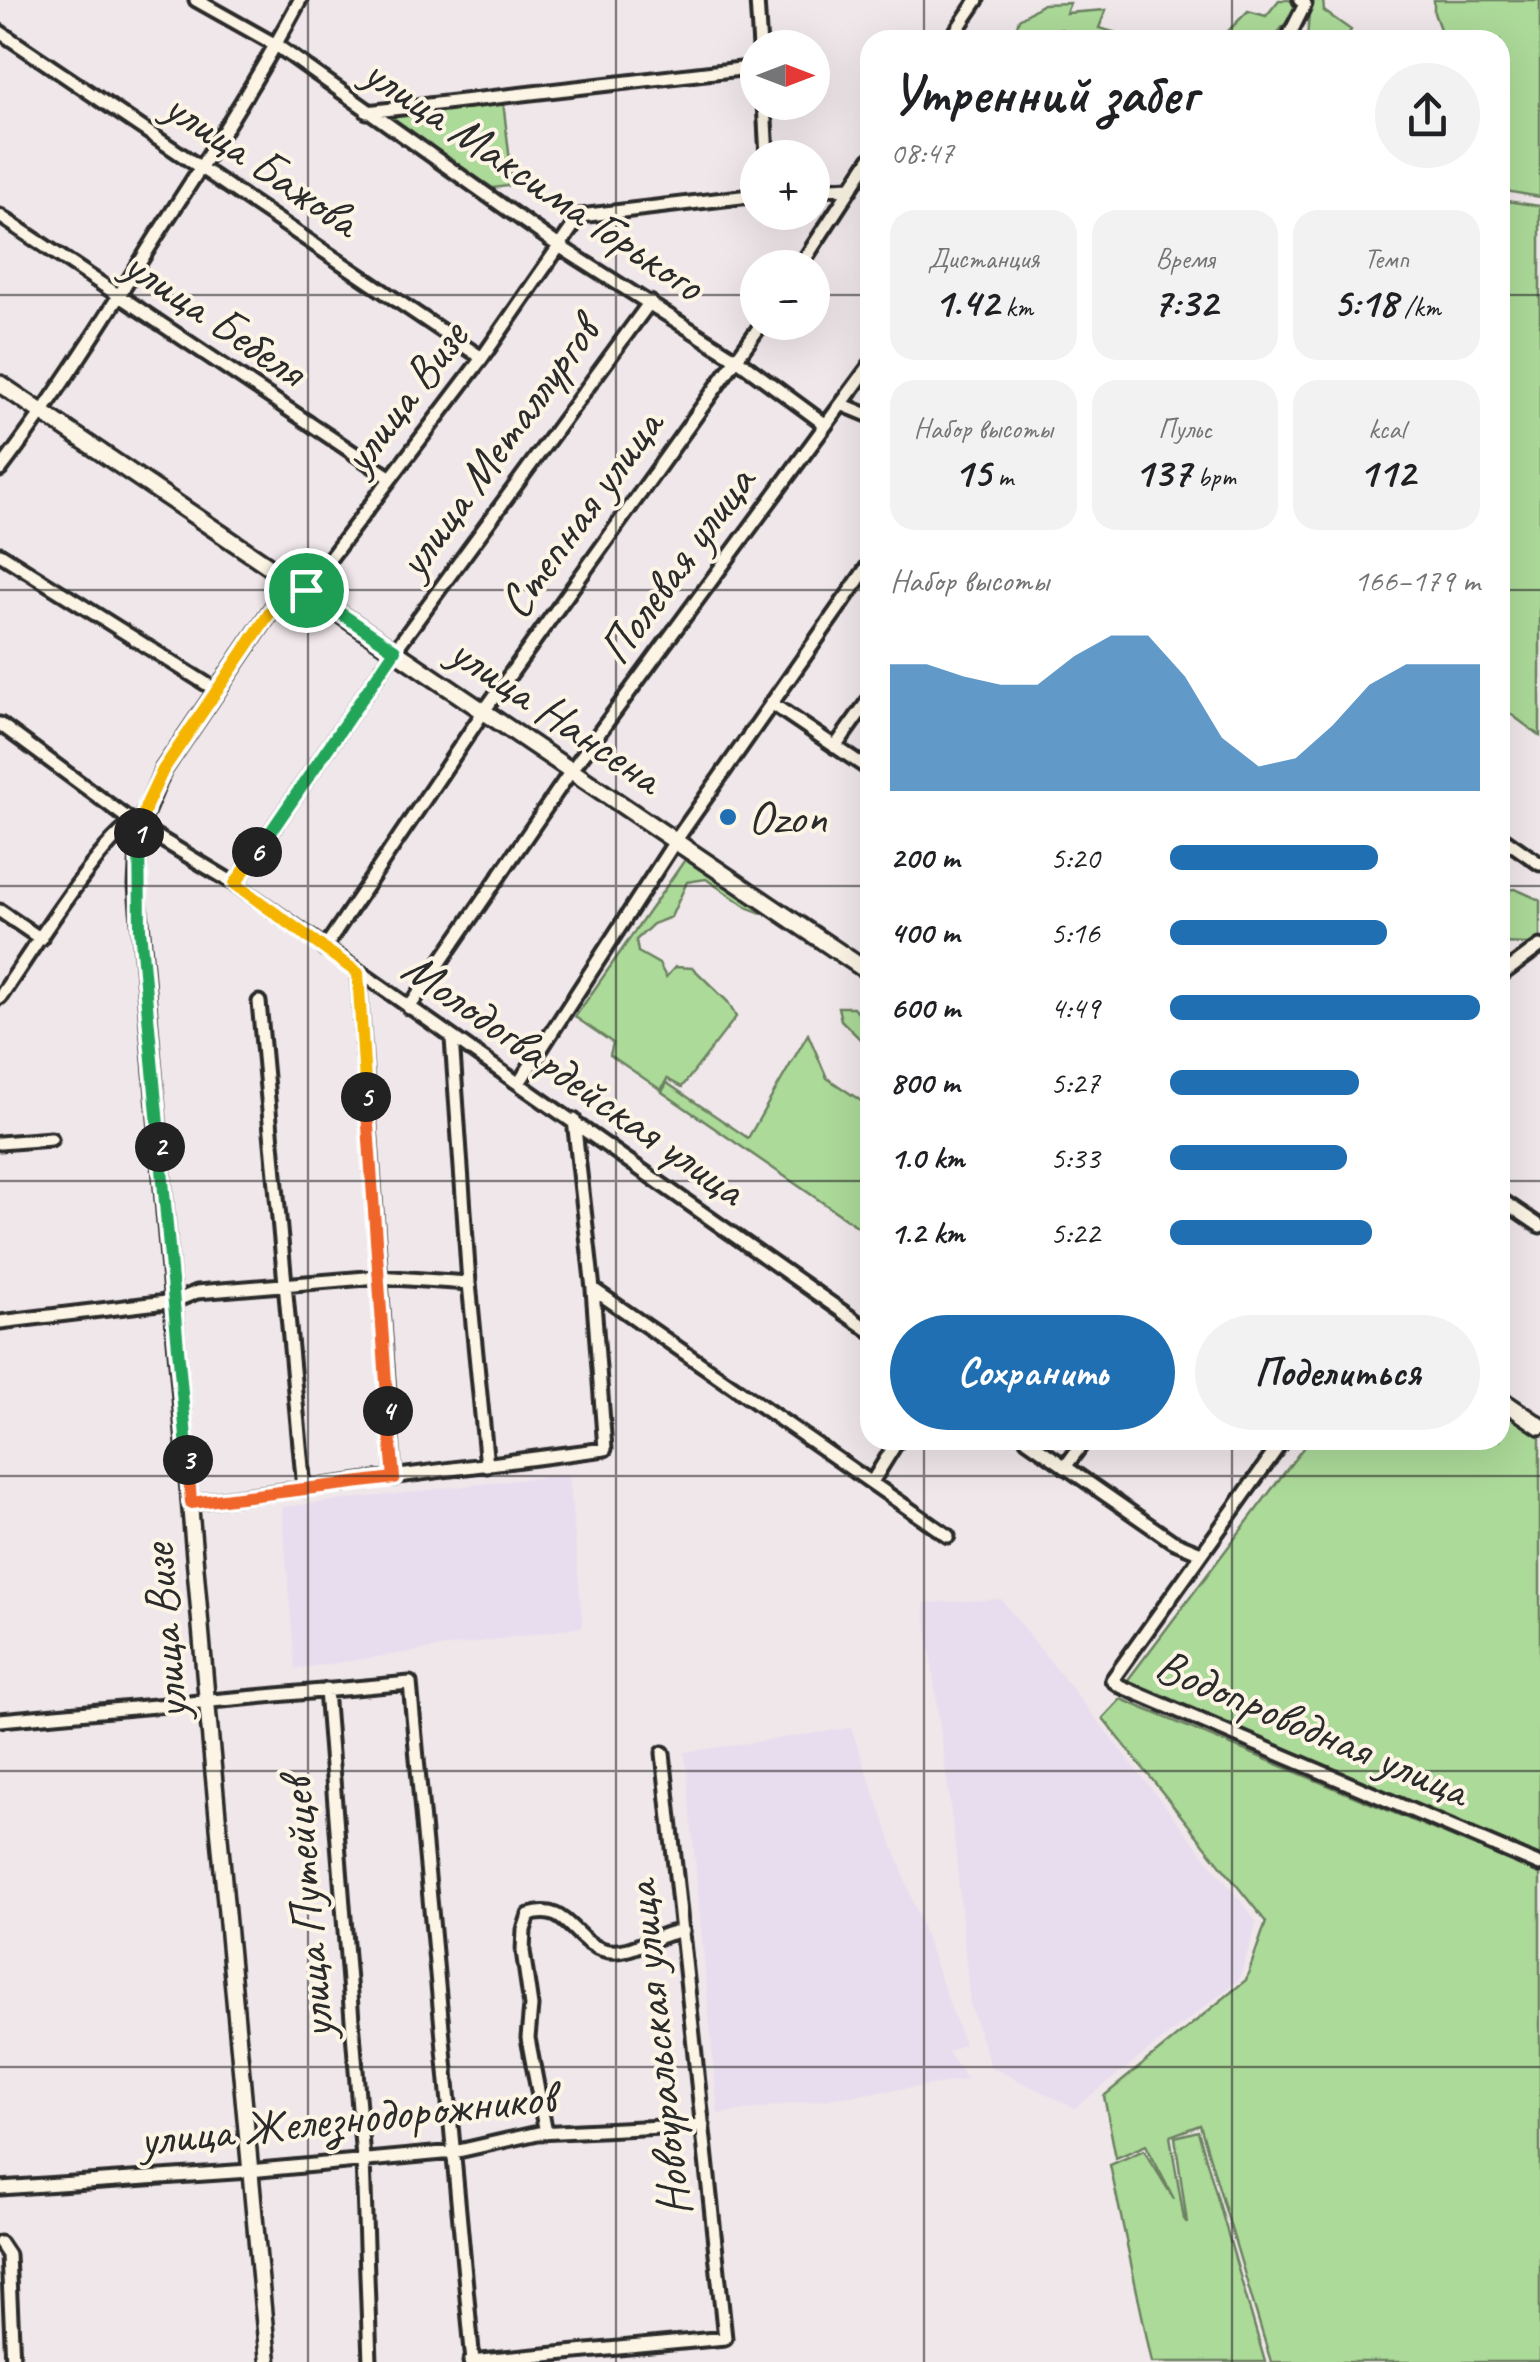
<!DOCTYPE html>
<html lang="ru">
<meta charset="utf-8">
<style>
body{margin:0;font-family:Caveat,sans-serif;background:#f2f2f2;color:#202124;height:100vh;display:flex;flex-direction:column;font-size:38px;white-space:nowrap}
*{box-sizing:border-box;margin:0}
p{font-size:32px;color:#757577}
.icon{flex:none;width:55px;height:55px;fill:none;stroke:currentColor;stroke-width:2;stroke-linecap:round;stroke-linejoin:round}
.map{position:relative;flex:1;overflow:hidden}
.panel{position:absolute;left:860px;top:30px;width:650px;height:1420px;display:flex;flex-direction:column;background:#fff;border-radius:30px;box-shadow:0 10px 40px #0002}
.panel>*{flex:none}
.needle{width:65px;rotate:90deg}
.controls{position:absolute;left:740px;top:30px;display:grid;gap:20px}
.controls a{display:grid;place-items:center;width:90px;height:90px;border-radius:50%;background:#fff;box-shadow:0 10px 40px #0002;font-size:50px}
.pin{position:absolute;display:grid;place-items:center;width:85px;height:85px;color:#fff;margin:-42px;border:5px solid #fff;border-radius:50%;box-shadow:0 2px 10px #0007}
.km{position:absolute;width:50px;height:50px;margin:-25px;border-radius:50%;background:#222;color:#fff;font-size:28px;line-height:50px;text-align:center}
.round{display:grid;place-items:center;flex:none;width:105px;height:105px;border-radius:52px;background:#f2f2f2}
.headline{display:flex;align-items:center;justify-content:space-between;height:170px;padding:0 30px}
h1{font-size:55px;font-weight:700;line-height:75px}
.metrics{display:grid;grid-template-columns:repeat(3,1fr);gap:15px;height:170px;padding:10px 30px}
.metrics div{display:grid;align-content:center;border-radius:25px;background:#f2f2f2;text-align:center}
.metrics b{font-size:42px;font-weight:700}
.metrics small{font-size:28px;font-weight:400}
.metrics p{font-size:28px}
.chart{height:280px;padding:20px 30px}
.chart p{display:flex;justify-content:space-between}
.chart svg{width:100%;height:180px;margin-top:10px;fill:#1f6fb2;opacity:.7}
.primary-button{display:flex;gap:20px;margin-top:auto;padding:20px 30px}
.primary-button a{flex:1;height:115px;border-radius:60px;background:#1f6fb2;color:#fff;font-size:40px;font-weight:700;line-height:115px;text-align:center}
.primary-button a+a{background:#f2f2f2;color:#202124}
ul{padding:0 30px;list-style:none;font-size:32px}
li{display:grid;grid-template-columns:160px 120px 1fr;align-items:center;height:75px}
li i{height:25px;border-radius:12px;background:#1f6fb2}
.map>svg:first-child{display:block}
.built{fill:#e8ddee}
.green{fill:#acda99;stroke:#6c8262;stroke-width:2.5}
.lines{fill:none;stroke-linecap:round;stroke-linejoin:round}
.minor-casing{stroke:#2b2b2b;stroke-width:19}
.tertiary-casing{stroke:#2b2b2b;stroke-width:21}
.secondary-casing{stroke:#2b2b2b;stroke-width:22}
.minor{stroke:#fcf5e5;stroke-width:11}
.tertiary{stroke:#fcf5e5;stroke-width:14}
.secondary{stroke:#fcf5e5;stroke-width:15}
.split-1-casing{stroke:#fff;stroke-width:20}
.split-2-casing{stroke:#fff;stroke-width:20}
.split-3-casing{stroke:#fff;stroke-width:20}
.split-4-casing{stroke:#fff;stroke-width:20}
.split-5-casing{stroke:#fff;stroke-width:20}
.split-6-casing{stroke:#fff;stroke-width:20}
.split-7-casing{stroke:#fff;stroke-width:20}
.split-1{stroke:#f5b400;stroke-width:12}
.split-2{stroke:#22a559;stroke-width:12}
.split-3{stroke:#22a559;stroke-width:12}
.split-4{stroke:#f0652b;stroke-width:12}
.split-5{stroke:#f0652b;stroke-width:12}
.split-6{stroke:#f5b400;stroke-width:12}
.split-7{stroke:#22a559;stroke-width:12}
.grid{fill:none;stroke:#2b2b2b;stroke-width:2.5;stroke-opacity:0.55}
.poi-dot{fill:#1f6fb2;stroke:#fcf5e5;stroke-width:4}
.labels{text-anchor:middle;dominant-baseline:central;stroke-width:8;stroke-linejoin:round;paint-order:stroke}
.street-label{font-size:48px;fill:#2b2b2b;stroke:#fcf5e5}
.poi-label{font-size:48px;fill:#2b2b2b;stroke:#fcf5e5;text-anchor:start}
</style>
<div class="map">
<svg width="1540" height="2362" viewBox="0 0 1540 2362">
<rect width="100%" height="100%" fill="#f0e7ea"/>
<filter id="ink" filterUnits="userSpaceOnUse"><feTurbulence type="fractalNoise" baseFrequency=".01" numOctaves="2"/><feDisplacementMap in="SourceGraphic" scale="20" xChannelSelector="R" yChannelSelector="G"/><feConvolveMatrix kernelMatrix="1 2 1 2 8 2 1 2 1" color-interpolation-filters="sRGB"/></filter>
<g filter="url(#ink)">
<path class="built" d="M569,1474L583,1627L295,1669L282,1507Z
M1001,1599L1257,1922L1239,1980L1075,2108L991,2067L970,2005L954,1836L924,1603Z
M851,1728L964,2044L948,2052L967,2080L718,2114L685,1752Z"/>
<path class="green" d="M1279,0H1290L1297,9L1272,40L1221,38L1248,11L1266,16Z
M1310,0H1323L1324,11L1351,30L1345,40H1307Z
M1434,0H1540V197L1500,190V40H1444L1434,13Z
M1070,3L1066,13L1106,10L1099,28L1142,40H1067L1062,29L1046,31L1038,40H1013L1019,19L1043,4Z
M503,101L511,170L508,186L493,188L385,116Z
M1500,200L1540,206V736L1500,706Z
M689,854L771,911L764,914L748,908L706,879L687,882L671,917L653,924L636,940L638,952L659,964L666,977L675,967L693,968L728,1002L736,1017L682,1087L667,1079L661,1090L610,1055L613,1043L575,1017Z
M1515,889L1540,900V940L1528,944L1500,943V890Z
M838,1007H853C866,1022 870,1029 870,1049L841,1020Z
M808,1034L827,1078L870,1107V1235L662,1092L667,1083L748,1138Z
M1500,1410L1540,1437V1856L1124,1685L1309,1440H1500Z
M1121,1699L1540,1874V2362H1271L1200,2125L1170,2136L1184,2219L1187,2223L1175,2137L1198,2131L1265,2362H1152L1110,2165L1144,2150L1174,2199L1146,2145L1116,2158L1104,2096L1246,1980L1266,1922L1103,1718Z"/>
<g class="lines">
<defs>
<path id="minor" d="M196,0L276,45L559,246L738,360L826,425
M757,0L760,48
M0,32L482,358
M950,40L977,0
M1287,40L1305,4L1300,0
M764,102L767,158
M367,112L758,67
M812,189L851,187
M0,216L391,478
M799,268L870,159
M841,404L870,416
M0,470C57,395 107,315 157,235C207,158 257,81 300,0
M0,554L216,690
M306,590L482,358L580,216L758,195
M771,703L870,770
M0,724L134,823
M835,747L870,698
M1500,836L1540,864
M235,884L395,650L650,302
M0,911L41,939
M324,949L484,711L763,322
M358,973L394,1478
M1500,976L1540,946
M0,997C24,963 103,836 134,823L235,884L870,1331
M259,1002L304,1489
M409,1008L571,771L870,365
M452,1038L469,1283L487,1466
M519,1083L676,840L870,563
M0,1143L51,1139
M1500,1199L1540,1226
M593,1289L948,1536
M0,1322L175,1301L197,1292L378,1277L469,1283
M1027,1440L1172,1541L1201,1553
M1283,1440L1112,1680L1120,1686L1540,1865
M1065,1467L1085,1440
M872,1482L898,1440
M191,1503L605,1449L593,1289L574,1120
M326,1690L363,2159L370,2362
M0,1720L410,1683L473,2362
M546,2133L528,2038L531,2006L523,1951L524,1930L529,1915C568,1902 571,1941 604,1950C631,1957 657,1932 683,1931
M0,2188L249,2171L454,2152L538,2133L703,2125
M0,2243L8,2255L13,2362
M470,2362L725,2338L663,1753"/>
<path id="tertiary" d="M268,2362L207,1702L137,886L140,825L163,770L292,580"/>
<path id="secondary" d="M0,384L870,973
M1500,1399L1540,1426"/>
</defs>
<use href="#minor" class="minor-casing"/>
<use href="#tertiary" class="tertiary-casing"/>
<use href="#secondary" class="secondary-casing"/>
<use href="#minor" class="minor"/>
<use href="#tertiary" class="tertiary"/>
<use href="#secondary" class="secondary"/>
</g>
</g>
<g class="lines" filter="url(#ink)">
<defs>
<path id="split-1" d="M139,833L146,806L163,770L292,580L306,590"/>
<path id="split-2" d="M139,833L140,928L160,1147"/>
<path id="split-3" d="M160,1147L188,1460"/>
<path id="split-4" d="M188,1460L191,1503L394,1478L388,1411"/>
<path id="split-5" d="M366,1097L388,1411"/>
<path id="split-6" d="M257,852L235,884L358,973L366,1097"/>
<path id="split-7" d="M257,852L395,650L306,590"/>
</defs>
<use href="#split-1" class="split-1-casing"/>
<use href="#split-2" class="split-2-casing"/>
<use href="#split-3" class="split-3-casing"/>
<use href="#split-4" class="split-4-casing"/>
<use href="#split-5" class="split-5-casing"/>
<use href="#split-6" class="split-6-casing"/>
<use href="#split-7" class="split-7-casing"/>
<use href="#split-1" class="split-1"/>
<use href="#split-2" class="split-2"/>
<use href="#split-3" class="split-3"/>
<use href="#split-4" class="split-4"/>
<use href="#split-5" class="split-5"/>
<use href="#split-6" class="split-6"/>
<use href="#split-7" class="split-7"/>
</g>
<path class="grid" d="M308,0V2362M616,0V2362M924,0V40M1232,0V40M0,295H758M812,295H870M1500,295H1540M0,590H870M1500,590H1540M0,886H870M1500,886H1540M0,1181H870M1500,1181H1540M924,1440V2362M1232,1440V2362M0,1476H1540M0,1771H1540M0,2067H1540"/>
<circle class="poi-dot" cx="728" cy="817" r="10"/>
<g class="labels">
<g class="street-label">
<text transform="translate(262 163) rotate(34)">улица Бажова</text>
<text transform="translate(534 178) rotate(34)">улица Максима Горького</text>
<text transform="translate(215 317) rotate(34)">улица Бебеля</text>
<text transform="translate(404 397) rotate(-53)">улица Визе</text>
<text transform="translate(497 447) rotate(-54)">улица Металлургов</text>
<text transform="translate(580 514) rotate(-54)">Степная улица</text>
<text transform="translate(676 565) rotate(-54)">Полевая улица</text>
<text transform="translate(556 714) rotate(34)">улица Нансена</text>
<text transform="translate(574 1078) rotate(35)">Молодогвардейская улица</text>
<text transform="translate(164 1632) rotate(-95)">улица Визе</text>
<text transform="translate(1312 1727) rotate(23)">Водопроводная улица</text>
<text transform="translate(306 1909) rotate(-95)">улица Путейцев</text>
<text transform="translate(657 2049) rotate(-96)">Новоуральская улица</text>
<text transform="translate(347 2118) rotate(-6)">улица Железнодорожников</text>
</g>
<g class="poi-label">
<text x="748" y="817">Ozon</text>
</g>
</g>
</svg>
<div class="controls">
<a><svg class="needle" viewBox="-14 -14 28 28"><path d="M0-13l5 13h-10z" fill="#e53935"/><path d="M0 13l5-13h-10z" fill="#757577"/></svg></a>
<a>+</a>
<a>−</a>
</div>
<div class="pin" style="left:306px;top:590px;background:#1e9e55"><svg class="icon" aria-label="arrive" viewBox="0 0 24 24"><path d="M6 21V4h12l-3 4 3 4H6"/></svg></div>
<b class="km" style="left:139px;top:833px">1</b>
<b class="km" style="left:160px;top:1147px">2</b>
<b class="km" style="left:188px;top:1460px">3</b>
<b class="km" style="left:388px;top:1411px">4</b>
<b class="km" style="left:366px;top:1097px">5</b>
<b class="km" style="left:257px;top:852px">6</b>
<section class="panel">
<div class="headline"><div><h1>Утренний забег</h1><p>08:47</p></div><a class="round"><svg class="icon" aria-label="share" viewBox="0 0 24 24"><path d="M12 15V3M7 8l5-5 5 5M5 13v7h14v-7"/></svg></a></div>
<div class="metrics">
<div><p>Дистанция</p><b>1.42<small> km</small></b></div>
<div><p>Время</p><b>7:32</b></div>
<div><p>Темп</p><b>5:18<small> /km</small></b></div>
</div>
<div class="metrics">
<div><p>Набор высоты</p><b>15<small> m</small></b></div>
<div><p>Пульс</p><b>137<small> bpm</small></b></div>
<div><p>kcal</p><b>112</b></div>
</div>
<div class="chart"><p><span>Набор высоты</span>166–179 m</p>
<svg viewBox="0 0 160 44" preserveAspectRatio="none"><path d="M0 44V13L10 13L20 16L30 18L40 18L50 11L60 6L70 6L80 16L90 31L100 38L110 36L120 28L130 18L140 13L150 13L160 13V44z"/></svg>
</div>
<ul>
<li><b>200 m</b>5:20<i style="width:67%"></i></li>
<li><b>400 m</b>5:16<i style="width:70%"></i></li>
<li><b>600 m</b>4:49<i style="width:100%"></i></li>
<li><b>800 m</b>5:27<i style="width:61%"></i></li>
<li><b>1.0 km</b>5:33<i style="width:57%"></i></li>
<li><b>1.2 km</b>5:22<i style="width:65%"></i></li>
</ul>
<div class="primary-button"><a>Сохранить</a><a>Поделиться</a></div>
</section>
</div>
